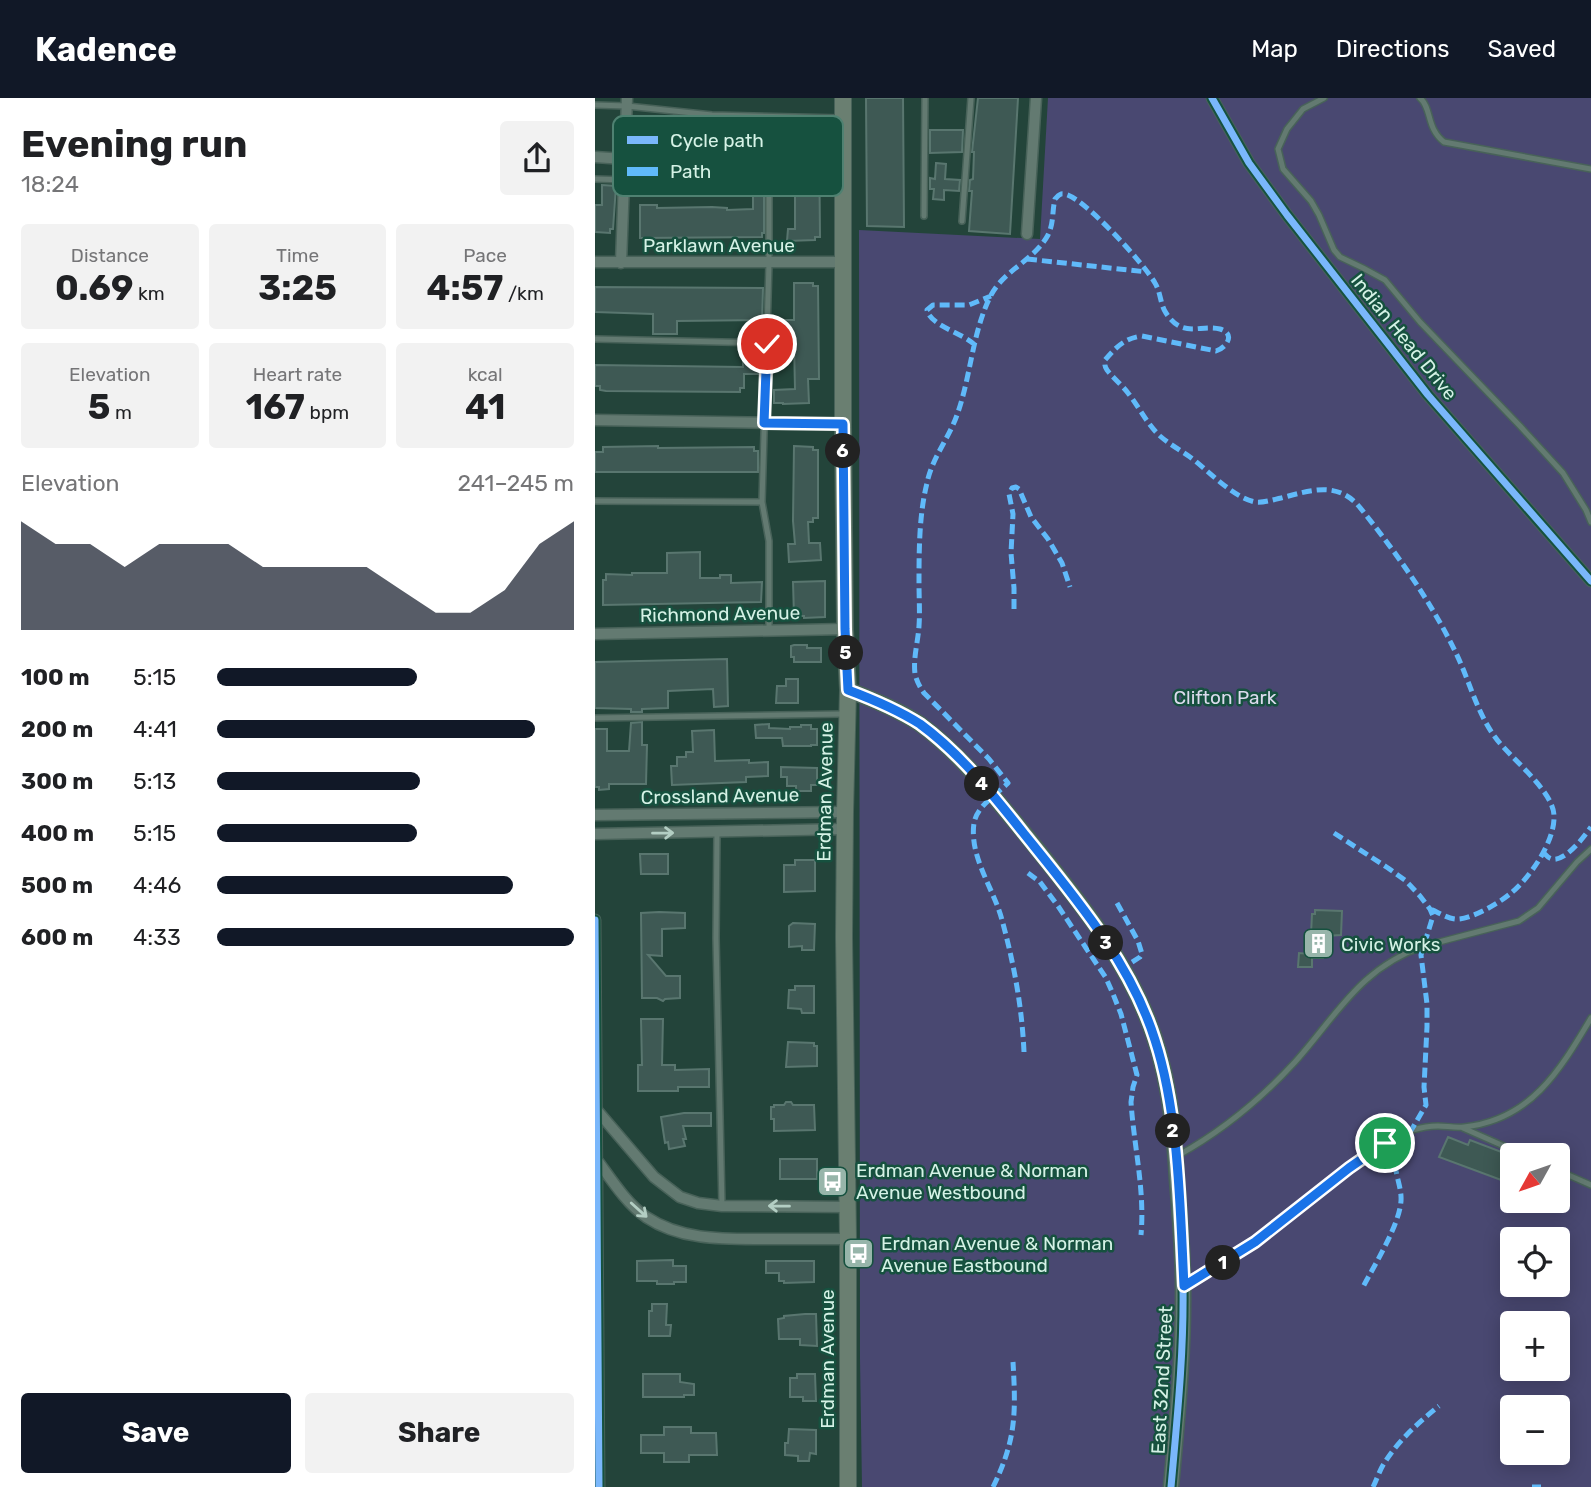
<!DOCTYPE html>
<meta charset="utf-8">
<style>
body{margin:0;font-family:Rubik,sans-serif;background:#f2f2f2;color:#202124;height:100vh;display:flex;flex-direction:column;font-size:26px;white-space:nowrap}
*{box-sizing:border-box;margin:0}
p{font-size:23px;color:#757577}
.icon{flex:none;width:38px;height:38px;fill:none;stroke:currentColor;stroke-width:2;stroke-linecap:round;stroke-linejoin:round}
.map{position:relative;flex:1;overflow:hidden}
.panel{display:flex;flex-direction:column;background:#fff;width:595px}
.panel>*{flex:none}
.needle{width:46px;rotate:230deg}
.buttons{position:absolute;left:905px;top:1045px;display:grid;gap:14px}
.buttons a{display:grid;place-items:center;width:70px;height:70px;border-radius:7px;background:#fff;box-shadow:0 4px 18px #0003;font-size:35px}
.pin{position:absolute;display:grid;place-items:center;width:60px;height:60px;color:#fff;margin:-30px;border:4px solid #fff;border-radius:50%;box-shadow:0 2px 7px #0007}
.km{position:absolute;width:35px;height:35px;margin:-18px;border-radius:50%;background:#222;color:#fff;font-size:19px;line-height:35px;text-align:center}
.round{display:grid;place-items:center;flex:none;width:74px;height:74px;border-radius:7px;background:#f2f2f2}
.head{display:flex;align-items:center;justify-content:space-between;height:119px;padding:0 21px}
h1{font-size:38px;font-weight:700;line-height:52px}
.stats{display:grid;grid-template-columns:repeat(3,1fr);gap:10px;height:119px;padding:7px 21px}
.stats div{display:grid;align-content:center;border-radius:7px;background:#f2f2f2;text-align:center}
.stats b{font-size:35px;font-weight:700}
.stats small{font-size:19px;font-weight:400}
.stats p{font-size:19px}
.chart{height:196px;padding:14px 21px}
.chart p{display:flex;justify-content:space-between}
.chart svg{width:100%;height:126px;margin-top:7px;fill:#111827;opacity:.7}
.button{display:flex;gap:14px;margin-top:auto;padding:14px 21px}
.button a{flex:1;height:80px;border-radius:7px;background:#111827;color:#fff;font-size:28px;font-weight:700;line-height:80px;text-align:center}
.button a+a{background:#f2f2f2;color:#202124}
ul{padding:0 21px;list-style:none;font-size:23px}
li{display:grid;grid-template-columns:112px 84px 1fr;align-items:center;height:52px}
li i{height:18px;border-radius:9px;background:#111827}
header{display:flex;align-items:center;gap:42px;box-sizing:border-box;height:98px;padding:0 35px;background:#111827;color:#fff}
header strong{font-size:33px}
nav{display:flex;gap:38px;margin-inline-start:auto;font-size:24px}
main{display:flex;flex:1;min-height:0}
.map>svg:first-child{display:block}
.green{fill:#494871;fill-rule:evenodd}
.building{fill:#3e5954;stroke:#59766f;stroke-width:2}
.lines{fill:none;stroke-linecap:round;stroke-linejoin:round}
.lane-casing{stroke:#486259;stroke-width:8}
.street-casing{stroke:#486259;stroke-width:13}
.secondary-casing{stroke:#486259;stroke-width:17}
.primary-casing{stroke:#486259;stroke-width:18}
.lane{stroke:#637a71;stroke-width:5}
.street{stroke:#637a71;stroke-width:10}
.secondary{stroke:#637a71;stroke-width:14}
.primary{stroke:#6a7f71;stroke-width:16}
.quiet{stroke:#60bafa;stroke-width:5;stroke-dasharray:10 5;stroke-linecap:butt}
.cycleway-casing{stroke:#16513f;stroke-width:11}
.cycleway{stroke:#7ab7fb;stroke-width:7}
.oneway{stroke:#b3cec3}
.route-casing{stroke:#fff;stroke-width:14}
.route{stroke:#1a73e8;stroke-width:9}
.labels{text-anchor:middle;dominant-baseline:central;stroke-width:5;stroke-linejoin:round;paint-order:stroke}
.street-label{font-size:19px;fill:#d5f2e6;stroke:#16513f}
.park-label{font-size:19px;fill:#dcdbee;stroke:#16513f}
.poi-label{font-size:19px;fill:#d5f2e6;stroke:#16513f;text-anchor:start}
.key{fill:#16513f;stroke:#4f8171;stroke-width:2}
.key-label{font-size:19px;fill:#d5f2e6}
</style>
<header>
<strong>Kadence</strong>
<nav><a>Map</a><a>Directions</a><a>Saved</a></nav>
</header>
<main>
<section class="panel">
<div class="head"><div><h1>Evening run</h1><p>18:24</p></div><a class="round"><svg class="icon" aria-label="share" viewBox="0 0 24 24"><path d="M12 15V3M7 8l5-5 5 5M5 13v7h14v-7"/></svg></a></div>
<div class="stats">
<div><p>Distance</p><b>0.69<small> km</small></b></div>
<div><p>Time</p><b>3:25</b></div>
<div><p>Pace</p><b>4:57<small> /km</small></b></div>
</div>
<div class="stats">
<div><p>Elevation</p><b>5<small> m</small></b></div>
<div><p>Heart rate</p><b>167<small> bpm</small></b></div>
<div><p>kcal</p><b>41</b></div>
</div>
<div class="chart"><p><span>Elevation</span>241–245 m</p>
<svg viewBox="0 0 160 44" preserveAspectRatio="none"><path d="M0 44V6L10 14L20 14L30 22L40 14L50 14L60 14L70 22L80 22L90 22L100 22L110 30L120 38L130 38L140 30L150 14L160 6V44z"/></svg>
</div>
<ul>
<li><b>100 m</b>5:15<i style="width:56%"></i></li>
<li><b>200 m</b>4:41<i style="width:89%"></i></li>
<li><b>300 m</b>5:13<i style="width:57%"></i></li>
<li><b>400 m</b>5:15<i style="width:56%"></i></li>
<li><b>500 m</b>4:46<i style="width:83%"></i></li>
<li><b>600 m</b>4:33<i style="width:100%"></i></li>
</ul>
<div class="button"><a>Save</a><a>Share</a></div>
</section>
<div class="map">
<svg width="996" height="1389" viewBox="0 0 996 1389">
<rect width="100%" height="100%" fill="#23443a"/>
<path class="green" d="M453,0H996V1389H267L265,1261L264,132L445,141ZM917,1057H962V1102H917ZM917,1141H962V1186H917ZM917,1225H962V1270H917ZM917,1309H962V1354H917Z"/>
<path class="building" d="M271,0H308L309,129L272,128Z
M383,0H423L415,136L374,133L377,93H374L375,82L378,81L379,54H377Z
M335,32H368L367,54L335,55Z
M224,35L225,139H220V142L192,143L193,131H200V52H193V37Z
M341,65L351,66L350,81L365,82L364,93L349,92V102L338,101L339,91H335V80L340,81Z
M7,87L21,88L18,131H15V135L0,134V107H7Z
M158,92H169V135H167V139L45,140V107H62V110L117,109L132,110V112L158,111Z
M199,185H218V188H223L224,281H213L214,305L188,306V305H179V292L200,291L199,245H181L180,222H199Z
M0,189L168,190L167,222L82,223V236H58V216L0,214Z
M151,251L166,252L165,276H149V290H145V294L11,293L5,292V288H0V267L148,269V258H151Z
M63,348V350L159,349V353H163V374H0V354H8V349Z
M199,348L218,349V352H223V420H218V424H213L214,445H225L226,462L194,464L193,446H200L198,423Z
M105,454V480H125V477H136V485L167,484L166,504L8,507V482H11V476L37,477V475H72V455Z
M230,483V519L209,520V518H199L198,484Z
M199,547H212V550H226V564H199V559H196V548Z
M132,561L133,608L119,609L118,591L73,593V610L47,611V614H36V611L0,610V564Z
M191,581H203V605H181L182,588H191Z
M47,624V647H52L51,686H14V691L4,692V689H0V631H12V653H34L36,625Z
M174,626V630L195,631V629H206V627H216V631H222V647H216V648H188L187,640H161L160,627Z
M119,632L120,663L154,662V665L173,664V678L151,679V684L77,687L76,668H82V659H91V654H98L97,633Z
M186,669L222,670V687H216V693H201V688H192V679H186Z
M45,756H73V776H46Z
M200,762H220V793L189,794V767H200Z
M720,812L747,813L746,837L730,838L728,860H717V869H703L704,855L715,856L717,816H720Z
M64,814L90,815V830L67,831V858L53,857L71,878H85V900L70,901L68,903L62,900H47L46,815Z
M198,825L220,826L219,852H207V848L194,849V828Z
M200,888H219V915H207L206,911L193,910L194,892H200Z
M46,921H68L67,967H80V972L114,971V989H83V993H43V967H47Z
M193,944L219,945V948H222V968L191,969Z
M191,1004H196L198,1007H219L220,1032L179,1033V1021H176V1009H179V1007H189Z
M89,1015H116V1028H88L91,1041H88L90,1048L74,1051L73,1044L70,1045L66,1019Z
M853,1039L873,1047L875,1042L917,1058V1086L844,1059Z
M185,1061H222V1081H185Z
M78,1162V1168H91V1184H79V1186H62V1183H42V1163Z
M171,1163H219V1184L189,1185V1183H184V1175H171Z
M57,1206H72L71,1227H76L75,1238H54V1213H57Z
M210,1216H221L222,1248L205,1247V1241H184L183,1221L189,1220V1218Z
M48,1276H85V1284L99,1286V1297H89V1299H48Z
M202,1276H220L221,1303H208V1299H195V1280H202Z
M69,1329H96V1335H121L122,1357H94V1364H69V1355H46V1337H69Z
M194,1331L221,1332V1356L215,1355L214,1363H203V1358L190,1357V1345H193Z"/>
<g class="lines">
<defs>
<path id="lane" d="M729,0L708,11L692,31L683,51L688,71L716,103L724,117L739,152L745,159L768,170L790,182L825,224L925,328L968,375L991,412L996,424
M825,0C837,10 831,30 849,44L996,71
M0,7L32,8L117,17L245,20
M0,81L30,82L40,85L174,87V165L167,404L0,403
M114,86L117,17
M329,118L330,0
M367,123L376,0
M0,241L172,245
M167,404L174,443V533
M0,620L248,616
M122,733L121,840L127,1108
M868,1030L929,1057
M584,1057C627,1033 666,1001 700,964C742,917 765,870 829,848L924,823L943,810L982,764L996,751
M962,1072L996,1087
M589,1188C620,1170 651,1153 679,1131C717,1102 751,1067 792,1044C807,1035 825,1028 843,1028C851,1028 860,1030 869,1029C936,1022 965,972 996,920"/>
<path id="street" d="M617,0L654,65L692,117L833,297L996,483
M0,59L29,61
M432,136L441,0
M0,164H248
M26,165L32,0
M0,322L248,326
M0,536L250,531
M0,717L250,714
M0,736L250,731
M0,822L4,1389
M0,1010L59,1079L85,1099L103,1105L127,1108L252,1109
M2,1062C16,1081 31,1105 51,1119C87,1143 130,1141 172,1141C199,1141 226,1141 253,1141"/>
<path id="secondary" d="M253,592C277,601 304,612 325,626C366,656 402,702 434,741C477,794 525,853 551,917C573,969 579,1027 582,1082C585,1118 588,1153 588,1188C589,1255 582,1322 576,1389"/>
<path id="primary" d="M248,0V326L250,531L253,592L250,714L249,839L253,1141V1389"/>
</defs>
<use href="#lane" class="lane-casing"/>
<use href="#street" class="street-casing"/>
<use href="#secondary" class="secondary-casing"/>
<use href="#primary" class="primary-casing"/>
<use href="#lane" class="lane"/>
<use href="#street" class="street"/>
<use href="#secondary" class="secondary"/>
<use href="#primary" class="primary"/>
<path class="quiet" d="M432,161L552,174
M380,247C366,234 336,228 332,212L338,207H374L396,198
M419,511V490L416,455L418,416L414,396L417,390L421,389L424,391L436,419L453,441L467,465L475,489
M739,735L793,770L811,783L825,798L835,811L838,818L826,857L832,906V929L829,989L831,1007L800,1060C799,1075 807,1089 806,1103C804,1128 780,1166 768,1189
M948,754C951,757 953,760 957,761C970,764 989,739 996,729
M433,775L445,784L463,808L511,880L518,896L526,916L542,977L538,989L536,1004C539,1049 550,1092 546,1137
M522,805L543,843L547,856L545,859L523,873
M429,954C427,909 419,866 407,822C399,791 374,759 379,725C382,708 401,697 413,685L394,661L329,595C325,589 322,584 320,576C318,560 323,544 324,528C325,514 324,500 324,486C324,453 324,417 332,385C337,360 354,340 362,317C376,278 377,236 395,199C408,172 439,163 453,137C459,125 457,113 460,101C463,98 465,95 469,96C488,98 550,167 560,185C566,195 565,206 571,215C588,241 604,226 625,231C640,235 633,249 621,253L547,238C530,240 521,249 510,262C510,267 509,267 512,272C518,280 527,287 533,295C544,309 552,326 565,338C574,346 585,352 595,359C613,372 637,399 660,404C668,405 677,402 686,400C717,392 744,382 767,412C802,456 835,502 860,553C874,581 881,613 900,639C915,660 959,693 959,718C960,743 935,780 916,795C906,804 874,823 860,821C851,820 843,814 835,811
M398,1389C421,1342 421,1316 418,1264
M778,1389C782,1381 785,1371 790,1364C804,1342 824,1324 844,1308
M937,1389H946"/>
<defs>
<path id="cycleway" d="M617,0L654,65L692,117L833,297L996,483
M253,592C277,601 304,612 325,626C366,656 402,702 434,741C477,794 525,853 551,917C573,969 579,1027 582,1082C585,1118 588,1153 588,1188C589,1255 582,1322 576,1389
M0,822L4,1389"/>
</defs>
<use href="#cycleway" class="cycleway-casing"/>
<use href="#cycleway" class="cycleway"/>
</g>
<defs><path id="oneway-shaft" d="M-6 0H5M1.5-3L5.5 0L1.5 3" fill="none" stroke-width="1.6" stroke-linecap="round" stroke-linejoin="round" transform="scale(1.75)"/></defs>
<g class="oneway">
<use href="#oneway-shaft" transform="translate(68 735) rotate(-1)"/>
<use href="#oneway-shaft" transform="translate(184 1108) rotate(-179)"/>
<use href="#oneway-shaft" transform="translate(44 1112) rotate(42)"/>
</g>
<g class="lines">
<defs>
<path id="route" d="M172,246L169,325L248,326L250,531L253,592C277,601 303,612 325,626C366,656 399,698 430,737C480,799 536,865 560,942C584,1016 585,1110 589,1188L660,1144L754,1070L790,1045"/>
</defs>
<use href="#route" class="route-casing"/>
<use href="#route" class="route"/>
</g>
<defs>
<symbol id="building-square" viewBox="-11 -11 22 22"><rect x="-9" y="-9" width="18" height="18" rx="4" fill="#97b5aa" stroke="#16513f"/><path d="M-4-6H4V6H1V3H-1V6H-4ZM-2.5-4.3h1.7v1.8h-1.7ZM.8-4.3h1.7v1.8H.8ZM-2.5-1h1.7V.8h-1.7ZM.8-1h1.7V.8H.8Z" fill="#fff"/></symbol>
<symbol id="bus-square" viewBox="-11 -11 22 22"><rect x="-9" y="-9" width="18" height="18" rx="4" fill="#97b5aa" stroke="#16513f"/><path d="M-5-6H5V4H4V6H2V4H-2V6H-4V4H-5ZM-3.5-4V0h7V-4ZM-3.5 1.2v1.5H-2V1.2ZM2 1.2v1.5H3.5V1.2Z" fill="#fff"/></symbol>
</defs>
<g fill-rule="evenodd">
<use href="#building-square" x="706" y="828" width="35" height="35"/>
<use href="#bus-square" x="220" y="1066" width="35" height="35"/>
<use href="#bus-square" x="246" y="1138" width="35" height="35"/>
</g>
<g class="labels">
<g class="street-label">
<text x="124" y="147">Parklawn Avenue</text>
<text transform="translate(809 239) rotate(51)">Indian Head Drive</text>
<text transform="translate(125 516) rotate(-1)">Richmond Avenue</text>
<text transform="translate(230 694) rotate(-89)">Erdman Avenue</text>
<text transform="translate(125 698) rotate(-1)">Crossland Avenue</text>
<text transform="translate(232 1261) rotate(-90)">Erdman Avenue</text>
<text transform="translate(567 1282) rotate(-87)">East 32nd Street</text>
</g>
<g class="park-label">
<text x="630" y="599">Clifton Park</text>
</g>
<g class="poi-label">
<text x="746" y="846">Civic Works</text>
<text x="261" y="1072">Erdman Avenue &amp; Norman<tspan x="261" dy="22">Avenue Westbound</tspan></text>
<text x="286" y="1145">Erdman Avenue &amp; Norman<tspan x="286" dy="22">Avenue Eastbound</tspan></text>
</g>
</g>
<rect x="18" y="18" width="230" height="80" rx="10" class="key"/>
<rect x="32" y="38" width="31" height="8" fill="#7ab7fb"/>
<rect x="32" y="69" width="31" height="9" fill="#60bafa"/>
<g class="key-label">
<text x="75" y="49">Cycle path</text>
<text x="75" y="80">Path</text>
</g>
</svg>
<div class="buttons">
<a><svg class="needle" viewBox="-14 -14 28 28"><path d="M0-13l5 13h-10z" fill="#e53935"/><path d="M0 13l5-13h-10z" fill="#757577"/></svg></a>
<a><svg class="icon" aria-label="locate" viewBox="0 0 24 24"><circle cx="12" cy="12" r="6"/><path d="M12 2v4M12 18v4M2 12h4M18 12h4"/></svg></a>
<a>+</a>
<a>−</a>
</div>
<div class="pin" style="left:790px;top:1045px;background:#1e9e55"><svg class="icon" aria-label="arrive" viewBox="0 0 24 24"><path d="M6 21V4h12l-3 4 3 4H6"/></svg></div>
<div class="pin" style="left:172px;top:246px;background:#d93025"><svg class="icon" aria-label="check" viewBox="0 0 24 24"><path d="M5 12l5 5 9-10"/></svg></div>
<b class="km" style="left:628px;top:1165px">1</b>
<b class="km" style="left:578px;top:1033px">2</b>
<b class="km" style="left:511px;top:845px">3</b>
<b class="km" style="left:387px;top:686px">4</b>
<b class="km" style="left:251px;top:555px">5</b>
<b class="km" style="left:248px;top:353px">6</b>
</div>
</main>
